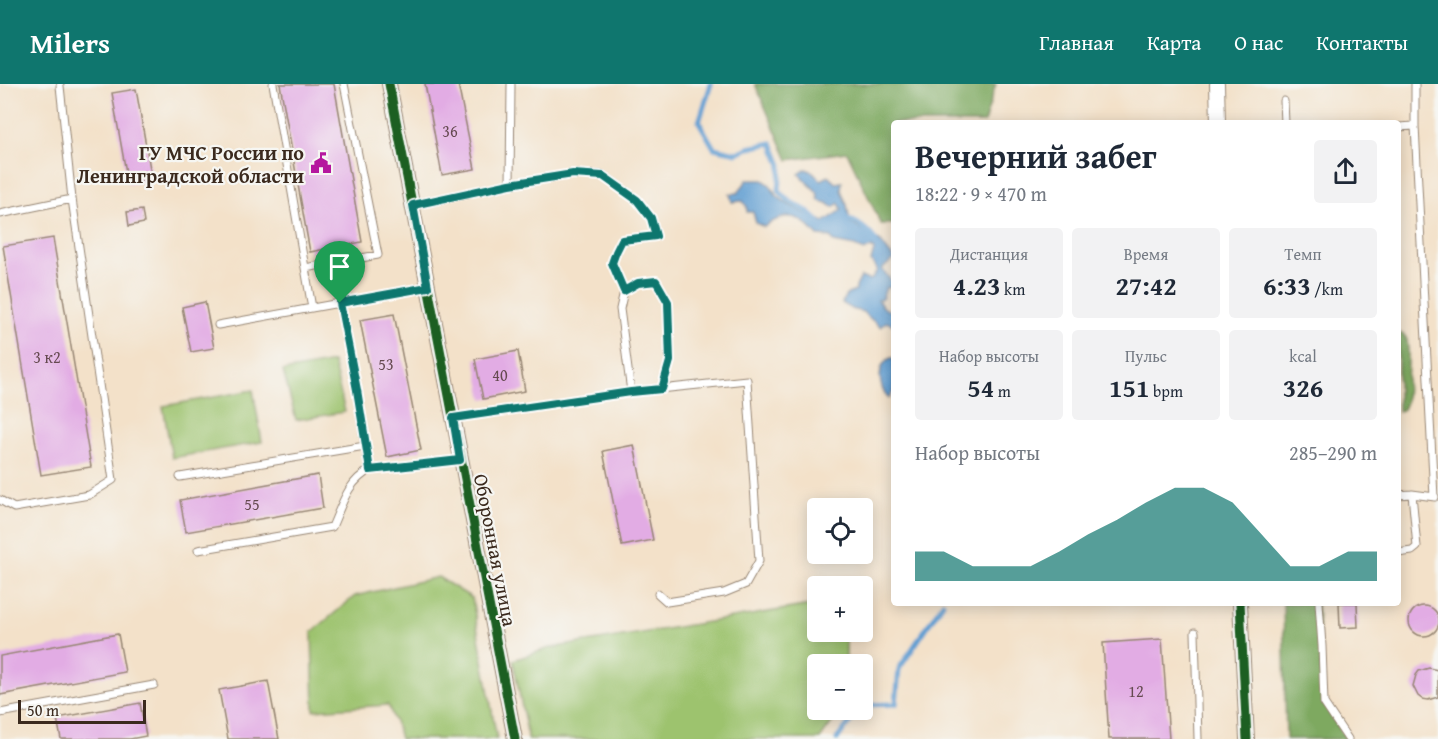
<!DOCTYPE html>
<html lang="ru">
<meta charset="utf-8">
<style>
body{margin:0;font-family:"Gentium Book Plus",serif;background:#f2f2f3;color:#1f2937;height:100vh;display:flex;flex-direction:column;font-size:22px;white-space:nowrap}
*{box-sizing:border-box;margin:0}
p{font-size:20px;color:#747a83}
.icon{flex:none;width:33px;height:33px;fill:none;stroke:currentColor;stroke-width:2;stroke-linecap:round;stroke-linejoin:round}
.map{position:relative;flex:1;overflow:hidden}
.drawer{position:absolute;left:891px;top:36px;width:510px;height:486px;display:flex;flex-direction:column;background:#fff;border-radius:6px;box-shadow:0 3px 15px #0003}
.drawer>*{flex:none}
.fabs{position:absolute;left:807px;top:414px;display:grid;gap:12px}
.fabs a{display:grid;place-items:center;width:66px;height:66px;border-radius:6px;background:#fff;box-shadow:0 3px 15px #0003;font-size:30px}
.scale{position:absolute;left:18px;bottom:15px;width:128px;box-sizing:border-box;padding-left:6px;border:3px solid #3b2a1e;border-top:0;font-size:16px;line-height:21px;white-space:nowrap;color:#3b2a1e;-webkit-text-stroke:4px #f6f6f2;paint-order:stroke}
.pin{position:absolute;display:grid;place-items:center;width:51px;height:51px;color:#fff;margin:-62px -26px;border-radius:50% 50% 50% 0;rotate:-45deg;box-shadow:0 0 6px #0007}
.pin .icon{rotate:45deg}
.round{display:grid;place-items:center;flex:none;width:63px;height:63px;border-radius:6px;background:#f2f2f3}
.summary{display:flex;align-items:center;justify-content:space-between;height:102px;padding:0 24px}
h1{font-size:33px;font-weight:600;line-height:45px}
.stats{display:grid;grid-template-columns:repeat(3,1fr);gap:9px;height:102px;padding:6px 24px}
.stats div{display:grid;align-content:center;border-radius:6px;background:#f2f2f3;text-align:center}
.stats b{font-size:26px;font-weight:600}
.stats small{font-size:16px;font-weight:400}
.stats p{font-size:16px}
.chart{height:168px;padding:12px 24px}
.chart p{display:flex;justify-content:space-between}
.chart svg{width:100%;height:108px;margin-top:6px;fill:#0f766e;opacity:.7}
header{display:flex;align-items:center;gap:36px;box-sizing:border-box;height:84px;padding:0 30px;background:#0f766e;color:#fff}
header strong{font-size:28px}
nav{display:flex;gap:33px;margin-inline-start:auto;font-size:21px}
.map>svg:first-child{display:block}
.green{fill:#9dc36e;stroke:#6c7646;stroke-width:1.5}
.forest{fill:#7ea961;stroke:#5c6a40;stroke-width:1.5}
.water{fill:#619ed2;stroke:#4e6478;stroke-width:1.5}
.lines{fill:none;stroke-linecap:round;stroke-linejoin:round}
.stream{stroke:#619ed2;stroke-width:5}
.building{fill:#e2ace4}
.service-casing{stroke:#978674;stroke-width:9}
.minor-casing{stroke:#978674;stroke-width:16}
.service{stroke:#fff;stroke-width:7}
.minor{stroke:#fff;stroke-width:14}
.cycleway-casing{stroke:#f6f6f2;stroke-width:13}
.cycleway{stroke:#1b5e20;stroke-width:9}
.route-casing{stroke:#fff;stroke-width:12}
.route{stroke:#0f766e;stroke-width:8}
.labels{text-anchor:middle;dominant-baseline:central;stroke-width:4.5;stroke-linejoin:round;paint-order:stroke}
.number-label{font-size:16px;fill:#654a50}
.poi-label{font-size:20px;font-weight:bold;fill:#3b2a1e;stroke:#f6f6f2;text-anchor:end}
.street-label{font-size:20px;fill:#3b2a1e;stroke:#f6f6f2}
</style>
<header>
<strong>Milers</strong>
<nav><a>Главная</a><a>Карта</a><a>О нас</a><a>Контакты</a></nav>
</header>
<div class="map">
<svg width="1438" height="655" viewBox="0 0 1438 655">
<rect width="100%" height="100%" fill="#f6f6f2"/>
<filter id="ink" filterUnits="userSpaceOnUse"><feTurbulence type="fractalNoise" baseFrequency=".0167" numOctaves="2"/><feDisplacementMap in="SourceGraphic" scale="12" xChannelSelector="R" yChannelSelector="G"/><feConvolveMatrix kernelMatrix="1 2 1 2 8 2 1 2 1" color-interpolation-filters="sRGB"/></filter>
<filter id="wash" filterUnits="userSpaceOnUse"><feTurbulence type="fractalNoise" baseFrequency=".008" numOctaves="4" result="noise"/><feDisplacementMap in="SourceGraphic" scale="24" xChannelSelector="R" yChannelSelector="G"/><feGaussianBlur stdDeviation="1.35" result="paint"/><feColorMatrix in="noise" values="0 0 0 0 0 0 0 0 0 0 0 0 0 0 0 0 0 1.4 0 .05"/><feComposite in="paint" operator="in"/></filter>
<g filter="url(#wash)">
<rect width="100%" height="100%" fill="#f3e1c9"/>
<path class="green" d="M333,278L345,328L296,336L283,287Z
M253,306L262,358L172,374L163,322Z
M438,493L472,514L497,655H400L397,643L388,621L314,626L312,548L355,512Z
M817,520L818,548H842L846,559V580H818V626H841L820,655H528L513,576L550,564Z"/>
<path class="forest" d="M755,0H996L984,39H894V140H881L847,68L788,76Z
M1398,249C1402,250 1404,250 1406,254C1411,262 1406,306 1406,318L1403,325L1398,328Z
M1283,519H1317L1323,619L1346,655H1286Z"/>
<path class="water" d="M806,85L813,88L821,96L829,92L835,99L842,98L841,106L847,121L850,138L881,158L894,175L882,185L894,200L892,203L886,204L882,215L878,216L882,222L889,227L894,226V241L886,238L880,243L863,228L852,225L842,219C845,209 848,210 856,207V203L861,193L868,196L872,195L877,186L871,177L874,166L872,163L864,167L855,162L834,158L830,153L818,152C800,131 788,126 764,143L756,139L753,128H747V123L743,117L732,118L730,110L738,109L747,96H763L770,101L776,111L786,119L824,138L842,126L839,119L833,123L827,119L819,117L817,108L799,90Z
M891,274H894V306L889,314C878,304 876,280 891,274Z"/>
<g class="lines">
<path class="stream" d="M711,0L699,38L714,64L737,69L748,64L772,59L781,81L779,107L789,117L807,127L819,138
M843,134C855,135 869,147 876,157
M862,621L896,620L899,585L943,519
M837,655L859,626"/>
</g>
<g id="blocks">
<path class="building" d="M280,0H334L362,158L310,168Z
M425,0H458L475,85L442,91Z
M136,5L152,96L128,100L112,9Z
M142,126L144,139L129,142L127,128Z
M53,154L91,383L41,391L3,162Z
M205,218L214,264L191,268L182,223Z
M394,230L421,366L387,373L360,236Z
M518,267L525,307L483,315L475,275Z
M634,361L653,456L622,462L603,367Z
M318,391L323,424L186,448L180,416Z
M1339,519H1357L1358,543L1340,544Z
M1409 537a15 15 0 1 1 30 0a15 15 0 1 1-30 0Z
M118,550L125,588L0,611V572Z
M1162,555L1169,655H1109L1103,559Z
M1429,584L1438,586V613L1428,616L1422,615L1418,612L1413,602L1416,591L1419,587Z
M268,597L279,655H228L219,606Z
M140,619L146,652L130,655H61L57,634Z"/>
</g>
</g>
<g filter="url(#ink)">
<use href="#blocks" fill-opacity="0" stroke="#978674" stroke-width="1.5"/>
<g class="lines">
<defs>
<path id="service" d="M273,0L312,224
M1415,0V42L1434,413
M1284,17L1285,39
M1398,43L1415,42
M510,100L511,0
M413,121L510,100L573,90L603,91L637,116L651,134L656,152L622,156L616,168L612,179L624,207
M0,130L72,115
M305,184L378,171L344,0
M340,219L357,306L365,362
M218,241L428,203
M631,308L620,225L624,207L638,199L656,197L668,218L670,277L662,305
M453,334L631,308L747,296L759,477L746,500L724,509L667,518L658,510
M180,393L365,362L370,386L460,376
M1398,411L1412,410L1435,413
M0,416L14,424L89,411L113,396L72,115L60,2
M198,466L332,443C342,421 347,398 370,386
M1398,469L1412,467L1417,463L1412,410
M1319,519L1322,562L1324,619L1348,655
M1195,548L1198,655
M0,629L154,601"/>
<path id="minor" d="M389,0C432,218 471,437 515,655
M1217,0L1218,39
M1240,519L1247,655"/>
</defs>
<use href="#service" class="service-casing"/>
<use href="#minor" class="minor-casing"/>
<use href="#service" class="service"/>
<use href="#minor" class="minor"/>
<defs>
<path id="cycleway" d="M389,0C432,218 471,437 515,655
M1240,519L1247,655"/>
</defs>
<use href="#cycleway" class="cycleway-casing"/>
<use href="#cycleway" class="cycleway"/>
</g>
</g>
<g class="lines" filter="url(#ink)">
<defs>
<path id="route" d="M573,90L603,92L637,116L651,134L656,152L622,156L616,168L612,179L624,207L638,199L656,197L668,218L670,277L662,305L631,308L453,334L460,376L370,386L357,306L340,219L428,203L413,121L510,100Z"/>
</defs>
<use href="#route" class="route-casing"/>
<use href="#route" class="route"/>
</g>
<defs>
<symbol id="civic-bare" viewBox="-9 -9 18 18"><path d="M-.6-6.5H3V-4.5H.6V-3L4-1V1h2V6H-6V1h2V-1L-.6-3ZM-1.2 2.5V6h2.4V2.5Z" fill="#b5179e" stroke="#f6f6f2" stroke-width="2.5" paint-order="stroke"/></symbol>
</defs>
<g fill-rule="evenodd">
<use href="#civic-bare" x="306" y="64" width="30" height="30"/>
</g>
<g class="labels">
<g class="number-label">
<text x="450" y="47">36</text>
<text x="47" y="273">3 к2</text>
<text x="386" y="280">53</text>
<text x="500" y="291">40</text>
<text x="252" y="420">55</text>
<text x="1136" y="607">12</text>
</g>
<g class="poi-label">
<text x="304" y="68">ГУ МЧС России по<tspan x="304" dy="23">Ленинградской области</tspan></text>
</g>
<g class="street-label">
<text transform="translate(496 466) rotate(79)">Оборонная улица</text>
</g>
</g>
</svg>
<div class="fabs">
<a><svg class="icon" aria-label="locate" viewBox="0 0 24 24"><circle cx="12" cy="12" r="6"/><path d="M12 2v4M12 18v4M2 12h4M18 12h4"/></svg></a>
<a>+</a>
<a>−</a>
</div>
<div class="scale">50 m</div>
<div class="pin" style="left:340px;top:219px;background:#1e9e55"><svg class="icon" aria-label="arrive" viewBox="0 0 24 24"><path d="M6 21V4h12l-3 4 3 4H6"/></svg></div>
<section class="drawer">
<div class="summary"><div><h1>Вечерний забег</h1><p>18:22 · 9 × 470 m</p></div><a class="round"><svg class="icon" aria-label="share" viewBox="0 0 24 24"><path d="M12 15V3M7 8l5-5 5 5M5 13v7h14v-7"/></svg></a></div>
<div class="stats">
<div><p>Дистанция</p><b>4.23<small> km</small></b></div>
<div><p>Время</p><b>27:42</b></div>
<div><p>Темп</p><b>6:33<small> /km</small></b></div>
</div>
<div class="stats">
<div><p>Набор высоты</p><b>54<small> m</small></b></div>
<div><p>Пульс</p><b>151<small> bpm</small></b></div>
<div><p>kcal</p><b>326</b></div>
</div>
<div class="chart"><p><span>Набор высоты</span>285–290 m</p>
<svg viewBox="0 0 160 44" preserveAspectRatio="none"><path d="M0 44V32L10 32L20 38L30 38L40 38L50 32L60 25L70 19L80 12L90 6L100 6L110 12L120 25L130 38L140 38L150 32L160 32V44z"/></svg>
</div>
</section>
</div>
